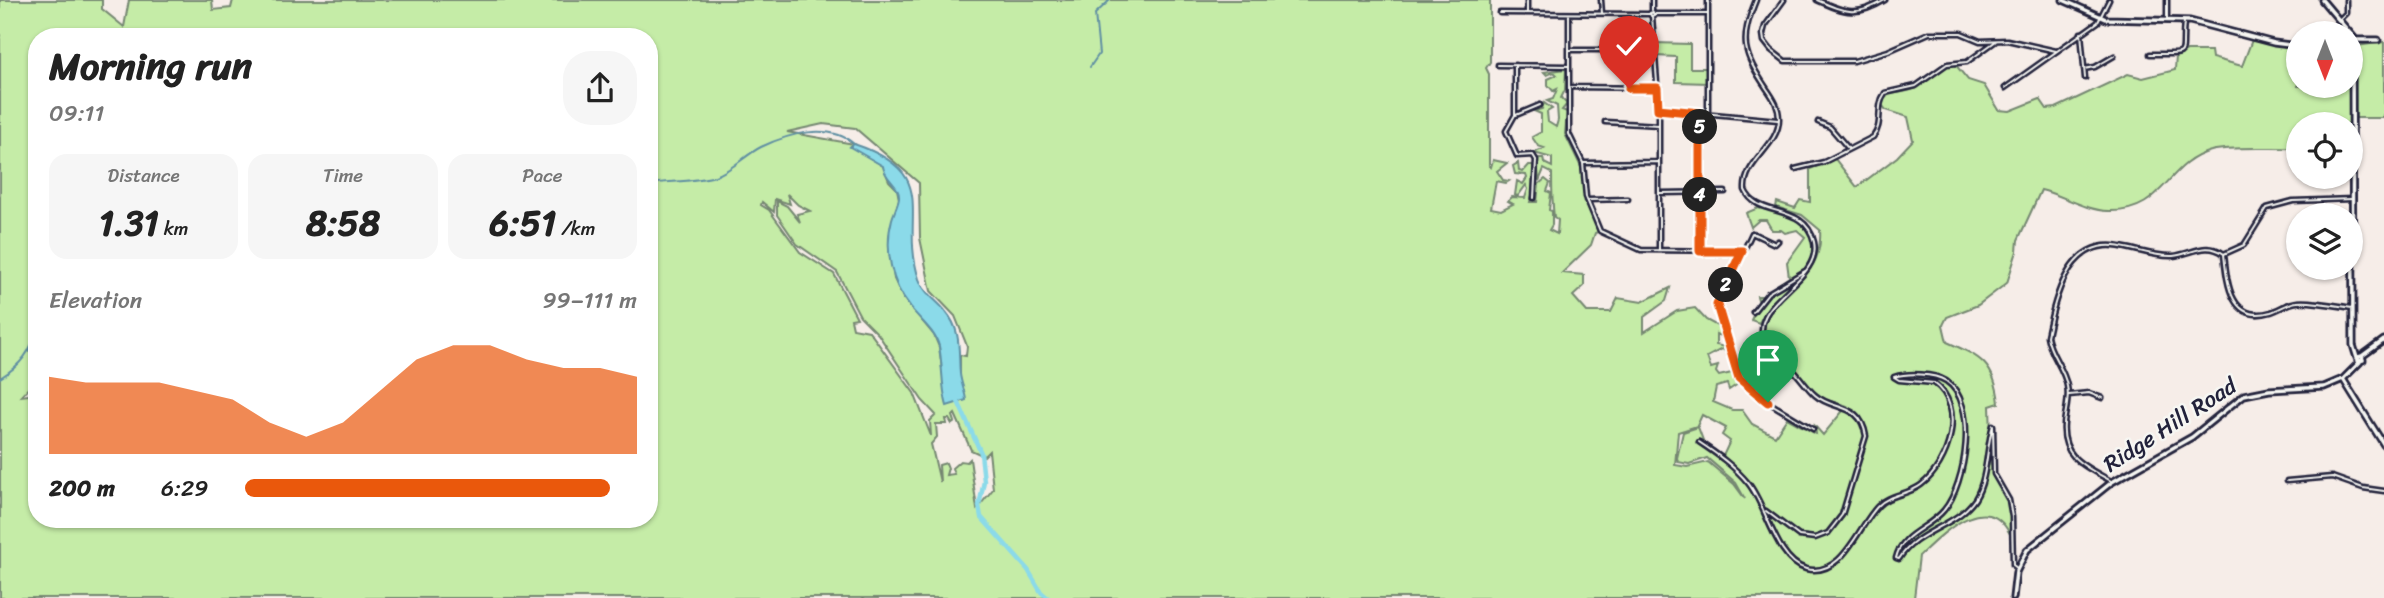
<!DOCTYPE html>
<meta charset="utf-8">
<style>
body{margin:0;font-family:Sriracha,sans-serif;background:#f6f6f6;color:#222;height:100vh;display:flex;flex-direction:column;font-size:26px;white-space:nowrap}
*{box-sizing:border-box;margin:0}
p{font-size:23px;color:#767676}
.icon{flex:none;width:38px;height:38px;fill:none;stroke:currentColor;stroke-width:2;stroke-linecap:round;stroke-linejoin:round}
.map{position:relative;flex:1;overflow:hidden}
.drawer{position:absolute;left:28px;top:28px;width:630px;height:500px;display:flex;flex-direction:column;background:#fff;border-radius:28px;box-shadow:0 2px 5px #0004}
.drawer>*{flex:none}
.needle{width:46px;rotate:180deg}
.controls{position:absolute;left:2286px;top:21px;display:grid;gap:14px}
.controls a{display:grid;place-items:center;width:77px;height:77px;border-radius:50%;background:#fff;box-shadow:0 2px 5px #0004;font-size:35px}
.pin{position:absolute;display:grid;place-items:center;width:60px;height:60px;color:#fff;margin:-72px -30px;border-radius:50% 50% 50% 0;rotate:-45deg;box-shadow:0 0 7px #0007}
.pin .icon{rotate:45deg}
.km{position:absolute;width:35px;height:35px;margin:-18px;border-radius:50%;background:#222;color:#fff;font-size:19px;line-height:35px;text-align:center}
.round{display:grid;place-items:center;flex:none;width:74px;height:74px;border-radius:28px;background:#f6f6f6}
.overview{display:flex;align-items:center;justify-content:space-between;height:119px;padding:0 21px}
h1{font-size:38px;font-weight:800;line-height:52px}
.figures{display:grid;grid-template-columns:repeat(3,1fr);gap:10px;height:119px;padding:7px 21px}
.figures div{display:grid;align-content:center;border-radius:18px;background:#f6f6f6;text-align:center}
.figures b{font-size:35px;font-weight:800}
.figures small{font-size:19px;font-weight:400}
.figures p{font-size:19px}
.chart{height:196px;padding:14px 21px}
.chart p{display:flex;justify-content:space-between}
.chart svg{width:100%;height:126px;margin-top:7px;fill:#ea580c;opacity:.7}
ul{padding:0 21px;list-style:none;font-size:23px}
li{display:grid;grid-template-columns:112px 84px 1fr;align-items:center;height:52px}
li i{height:18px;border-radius:9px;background:#ea580c}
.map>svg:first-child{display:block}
.green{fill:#c5eca7;stroke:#748771;stroke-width:2;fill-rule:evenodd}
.water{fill:#8bdae9;stroke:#6190a3;stroke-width:2}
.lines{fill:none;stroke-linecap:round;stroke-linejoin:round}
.stream{stroke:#6190a3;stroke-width:2}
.river{stroke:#8bdae9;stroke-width:4.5}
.street-casing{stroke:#22223b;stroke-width:7}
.secondary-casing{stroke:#22223b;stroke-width:9}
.street{stroke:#f6f6f2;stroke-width:2}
.secondary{stroke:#f6f6f2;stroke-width:3.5}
.route-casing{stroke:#fff;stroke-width:14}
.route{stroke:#ea580c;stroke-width:9}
.labels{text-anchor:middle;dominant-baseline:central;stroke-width:5;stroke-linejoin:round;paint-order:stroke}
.street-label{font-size:23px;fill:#22223b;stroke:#f6f6f2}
</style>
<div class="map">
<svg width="2384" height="598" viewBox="0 0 2384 598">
<rect width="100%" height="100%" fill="#f6ede8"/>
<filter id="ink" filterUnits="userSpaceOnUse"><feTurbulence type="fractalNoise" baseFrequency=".0143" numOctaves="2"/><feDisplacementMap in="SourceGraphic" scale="14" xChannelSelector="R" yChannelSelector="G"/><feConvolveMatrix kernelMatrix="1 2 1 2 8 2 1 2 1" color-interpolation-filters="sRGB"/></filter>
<g filter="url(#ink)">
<path class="green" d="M0,0H102V9L124,27L129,0H212L213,10L231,8L233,0H1490V62L1486,68L1489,74V165L1491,167L1493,160L1507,163L1497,171L1503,180L1509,181L1506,183L1496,181L1491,208L1501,210L1513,204L1508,201L1512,197L1525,198L1528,189L1526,185L1518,196L1515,195L1517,181L1523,184L1527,178L1526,175L1515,174L1513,166L1518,163L1519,171L1523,172L1529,165H1533V192L1530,202H1537L1539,184L1545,179L1550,183L1547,191L1551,193L1549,210L1552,211V225L1549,230L1557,234L1558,220L1554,217C1552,202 1552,187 1552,173L1544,169L1539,181L1537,158H1543L1544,163L1552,167V158L1534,153L1544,148L1538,146L1532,137L1541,132V114L1534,111L1542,109L1544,103L1552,109L1547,112L1548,122L1556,127L1558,120L1557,106L1547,101L1553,99L1557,89L1553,91L1548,85V79L1557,75L1554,72L1547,75L1544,72L1566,69L1565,90L1561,98L1567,104L1562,110L1567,112L1565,134L1581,167L1585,196L1598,232L1595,233L1591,245L1562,273L1584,275V286L1573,296L1587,312H1611L1618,298L1642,302L1670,288L1666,301L1644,317V332L1677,311L1695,308L1706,320L1721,328L1723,337L1716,334V345L1725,347L1728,353L1722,349L1707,357L1711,368L1718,366L1716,372L1719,376L1732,373L1738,384L1729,390L1727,384L1716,387L1713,402L1732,410H1742L1752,424L1775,436L1787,418L1816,434L1815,426L1823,435L1847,406C1837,402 1825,401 1817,395C1807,388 1801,375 1791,367C1784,362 1775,358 1770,350C1745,313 1797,292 1812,266C1819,255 1821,243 1820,230L1802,215L1776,207L1777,202L1795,208L1800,200L1810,202V169L1835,159L1857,187L1897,157L1913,140L1908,117L1886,110L1881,104L1889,94C1896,93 1905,92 1911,90C1928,85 1936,66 1955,64L1968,80L1984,85L1999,110L2010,111L2040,99L2047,109L2056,108L2128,74L2143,78L2175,70L2176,56L2187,51H2211L2212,58L2242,66L2252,40L2287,48L2298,47V86H2350V47L2384,42V118H2351V147L2350,124H2298V148C2278,149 2227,146 2211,151C2164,164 2165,213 2108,211C2085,210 2062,195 2041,190L2018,240L2017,251L2007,283L1978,305L1947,317L1943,325L1947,342C1981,357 1995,364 1999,403L1990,406L1992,467L2009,505L2013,541C1991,485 1945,531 1919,556L1914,598H0ZM37,37H649V520H37V394L21,396L37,379ZM823,124L855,128L919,183L920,238L931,291L955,316L967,346L966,356L960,355V378L965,400L947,405L939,347L934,335L903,298L894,279L889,236L899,199L897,189L889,181L883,166L851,146L854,144L787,132ZM787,194L798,205L810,211L797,214L800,222L787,206L777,201V215L797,244L837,272L860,316L878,334L922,400L936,415L930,421L931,436L914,393L869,331L853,328L851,319L857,318L834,274L800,252L769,210L761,205L762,202L774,212L775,199L790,204ZM955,414L971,450L984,456L989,451L993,489L977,509L970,459L967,462L960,461L952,468L954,474L946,475L948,468L946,463L939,465L940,482L931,444L937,437L936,424H947L946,419H949L952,424L955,422L953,416ZM1702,415L1726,428L1722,435L1730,441L1723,456L1704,443L1698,427L1683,432L1677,458L1678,462L1689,464L1707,458L1736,483L1745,499L1734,484L1708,462L1687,467L1675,465L1678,432L1697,426Z
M1654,43L1690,44V68H1708V83L1676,82V57L1655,56Z
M1758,208C1779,213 1804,214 1811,238C1812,244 1813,254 1811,260C1804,278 1771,299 1759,323L1751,320L1759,303L1757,296H1762L1789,277L1787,262L1805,237L1797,230L1785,233L1781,230H1772L1766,220H1759L1751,227L1746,213Z"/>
<path class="water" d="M854,144C944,174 898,214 919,279C924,294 937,300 946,312C962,331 958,351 960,374C961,383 965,391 966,400L947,406C941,386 943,366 939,346C935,331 919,319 910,307C891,284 884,248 892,219C894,212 898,205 899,198C900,185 884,179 883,166L850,147Z"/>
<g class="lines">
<path class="stream" d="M1090,67L1099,54L1095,14L1110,0
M649,184C670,181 695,182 715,176C733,170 745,155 761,147C788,134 829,122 854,144
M0,378C20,366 32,351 37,328"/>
<path class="river" d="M956,397L981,453L984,481L979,506L981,517L1028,570L1041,592L1048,598"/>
<defs>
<path id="street" d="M1527,0V12
M1601,0L1602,13
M1652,0V10
M1708,0V113
M1756,0C1739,42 1743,53 1767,89C1774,99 1779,107 1779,119C1779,147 1743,161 1745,190C1757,219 1805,202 1814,242C1823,285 1737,303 1769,351C1775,360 1786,364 1794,371C1801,378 1807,388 1815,395C1834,412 1860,401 1866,436L1842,515L1828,533L1815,538L1799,536L1766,511
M1784,0L1765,26L1763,34L1764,41L1771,50L1785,61H1854L1888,51L1929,33H1961L1980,41L2007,40L2056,51
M1817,0C1846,13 1857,17 1885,0
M1653,12L1654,15L1651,16L1650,13Z
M1500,13L1650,14
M1569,14V134L1583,163L1586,197L1600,231L1641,250L1742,251
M1654,14H1707
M1652,16L1659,109V250
M2167,19V0
M2340,19L2346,13V0
M2081,33L2085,78
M1569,50H1623
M2150,54C2193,54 2180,58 2184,22
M1498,65L1568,66
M1515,65V115L1506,131L1517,156L1533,155L1536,160L1534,198
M2084,69L2095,67L2114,56
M1571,87L1656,88
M2005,88L2098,22L2109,0
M1659,109L1778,120
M1516,115L1540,105
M1605,122L1659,125
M1818,122L1830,127L1848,148
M1583,163L1658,162
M1795,169L1824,162L1873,137C1884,124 1875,107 1885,93L1916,86L1947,64L1967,62L1996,41
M1660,193L1725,192
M1587,200L1628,199
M1778,241L1775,244L1752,233L1718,305L1739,378L1768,402L1813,429
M1700,249V113
M2224,254C2227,282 2230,324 2271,312C2280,309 2288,303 2297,302C2309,300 2339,306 2352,308
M1753,312L1768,293L1805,271
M2069,395L2089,393L2102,398
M1699,442C1717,454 1734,466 1748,483C1766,504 1776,561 1806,569C1843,578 1858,526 1878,506C1889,494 1908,495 1921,485C1949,464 1967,406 1934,383L1899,380L1894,377C1907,373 1934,373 1946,381C1979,402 1966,484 1944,510C1929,529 1902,532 1896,558L1899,559C1917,530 1956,527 1975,499C1988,478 1986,448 1993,425L1994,474L2009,500L2012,517L2013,565L2017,568
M2111,481C2086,467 2061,458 2064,424C2065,411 2070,399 2067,386C2064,368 2050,355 2047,336C2054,301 2067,242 2114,246C2134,248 2153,257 2173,256C2192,254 2206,241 2224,254L2244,245L2267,208L2293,201L2353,199
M2287,481L2332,477L2363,488L2384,491"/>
<path id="secondary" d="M2063,0L2106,19L2190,21L2274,43L2298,46
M2322,0L2354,38
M2350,40H2378
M2352,44L2353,345L2357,358
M2362,356L2384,340
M2362,356L2363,360L2358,361V357Z
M2343,379L2384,445
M2013,598L2016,572L2027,550L2112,482L2192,437L2244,395L2269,390L2324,387L2343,379L2360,362"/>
</defs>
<use href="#street" class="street-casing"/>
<use href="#secondary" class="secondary-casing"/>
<use href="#street" class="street"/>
<use href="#secondary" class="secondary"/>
</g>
</g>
<g class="lines" filter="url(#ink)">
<defs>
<path id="route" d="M1629,88H1657L1658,109L1700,113V251H1742L1717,305L1739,378L1768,402"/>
</defs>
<use href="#route" class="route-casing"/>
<use href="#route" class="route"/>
</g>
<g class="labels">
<g class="street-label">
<text transform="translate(2170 425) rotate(-33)">Ridge Hill Road</text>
</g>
</g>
</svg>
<div class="controls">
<a><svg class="needle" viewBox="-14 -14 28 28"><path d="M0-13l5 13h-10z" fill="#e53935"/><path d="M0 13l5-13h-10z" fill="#767676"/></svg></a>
<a><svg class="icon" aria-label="locate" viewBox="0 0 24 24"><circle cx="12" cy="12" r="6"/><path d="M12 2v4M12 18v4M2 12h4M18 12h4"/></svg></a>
<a><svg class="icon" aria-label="layers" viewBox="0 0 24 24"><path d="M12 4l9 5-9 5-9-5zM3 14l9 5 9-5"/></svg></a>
</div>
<div class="pin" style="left:1768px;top:402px;background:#1e9e55"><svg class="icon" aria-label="arrive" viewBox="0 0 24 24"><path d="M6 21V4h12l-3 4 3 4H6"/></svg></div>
<div class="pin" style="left:1629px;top:88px;background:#d93025"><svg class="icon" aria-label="check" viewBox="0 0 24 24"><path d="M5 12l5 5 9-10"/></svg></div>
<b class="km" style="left:1726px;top:285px">2</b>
<b class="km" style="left:1700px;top:195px">4</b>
<b class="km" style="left:1700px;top:127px">5</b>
<section class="drawer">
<div class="overview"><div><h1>Morning run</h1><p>09:11</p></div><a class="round"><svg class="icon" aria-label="share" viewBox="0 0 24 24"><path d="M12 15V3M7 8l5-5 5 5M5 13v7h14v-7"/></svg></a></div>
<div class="figures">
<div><p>Distance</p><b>1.31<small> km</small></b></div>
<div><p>Time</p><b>8:58</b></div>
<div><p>Pace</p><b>6:51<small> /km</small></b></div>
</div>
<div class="chart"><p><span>Elevation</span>99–111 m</p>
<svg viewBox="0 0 160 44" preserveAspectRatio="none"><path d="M0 44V17L10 19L20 19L30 19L40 22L50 25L60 33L70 38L80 33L90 22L100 11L110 6L120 6L130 11L140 14L150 14L160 17V44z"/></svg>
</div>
<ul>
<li><b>200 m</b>6:29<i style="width:93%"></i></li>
</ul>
</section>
</div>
